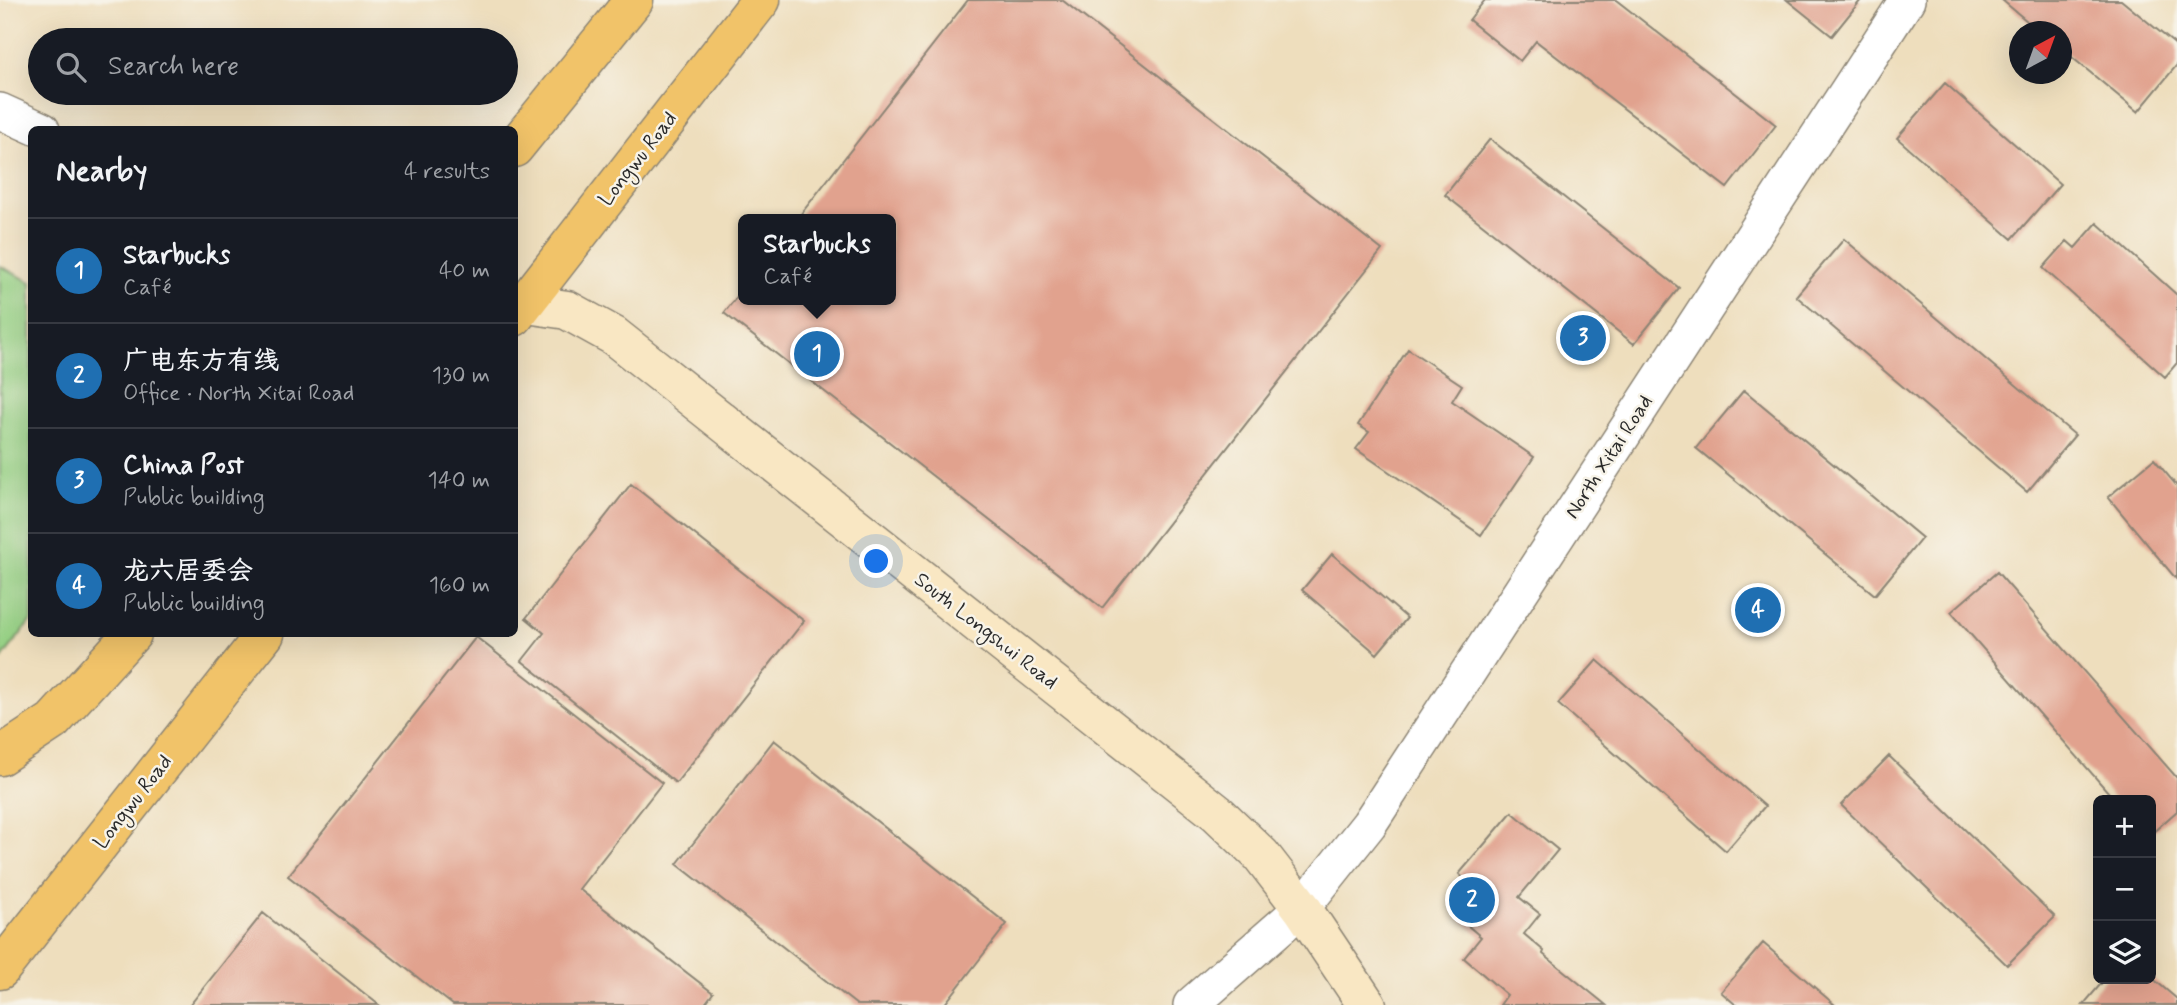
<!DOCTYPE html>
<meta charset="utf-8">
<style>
:root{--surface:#171b24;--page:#20242c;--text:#f1f3f6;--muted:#9ea1a6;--line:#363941;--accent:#1f6fb2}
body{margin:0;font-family:Mynerve,"LXGW WenKai TC",sans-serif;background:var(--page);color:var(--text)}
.controls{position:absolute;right:21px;bottom:21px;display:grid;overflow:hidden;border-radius:10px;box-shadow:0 7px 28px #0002}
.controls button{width:63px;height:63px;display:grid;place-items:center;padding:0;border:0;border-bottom:2px solid var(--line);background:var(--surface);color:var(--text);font:35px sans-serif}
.compass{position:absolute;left:2009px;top:21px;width:63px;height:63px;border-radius:50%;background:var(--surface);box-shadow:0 7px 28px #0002;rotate:41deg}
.you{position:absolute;left:877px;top:562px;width:24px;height:24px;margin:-18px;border:5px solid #fff;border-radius:50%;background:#1a73e8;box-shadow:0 0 0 10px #1a73e833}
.badge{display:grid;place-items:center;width:46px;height:46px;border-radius:50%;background:var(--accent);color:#fff;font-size:23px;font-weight:700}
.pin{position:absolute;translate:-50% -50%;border:4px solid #fff;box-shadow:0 2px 7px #0006}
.popup{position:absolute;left:738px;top:214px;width:158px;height:91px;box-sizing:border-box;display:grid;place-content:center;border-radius:10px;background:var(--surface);filter:drop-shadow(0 2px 5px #0005);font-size:23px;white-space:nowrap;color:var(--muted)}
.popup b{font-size:26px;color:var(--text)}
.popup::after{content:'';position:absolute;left:50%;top:100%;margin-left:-14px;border:14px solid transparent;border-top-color:var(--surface)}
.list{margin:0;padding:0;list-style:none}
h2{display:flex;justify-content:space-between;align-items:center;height:91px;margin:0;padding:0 28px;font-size:30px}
h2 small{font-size:23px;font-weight:400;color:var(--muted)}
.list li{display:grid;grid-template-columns:46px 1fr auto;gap:21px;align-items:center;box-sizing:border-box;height:105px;padding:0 28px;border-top:2px solid var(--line)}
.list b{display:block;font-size:26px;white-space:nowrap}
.list p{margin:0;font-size:23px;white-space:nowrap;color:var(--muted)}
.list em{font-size:23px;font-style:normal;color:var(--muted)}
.icon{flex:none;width:38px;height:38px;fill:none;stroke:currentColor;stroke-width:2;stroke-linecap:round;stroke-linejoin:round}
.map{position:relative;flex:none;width:2177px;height:1005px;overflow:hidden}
.search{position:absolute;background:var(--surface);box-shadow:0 7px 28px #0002;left:28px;top:28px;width:490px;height:77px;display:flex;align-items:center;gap:18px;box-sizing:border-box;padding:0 24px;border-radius:38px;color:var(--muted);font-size:26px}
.panel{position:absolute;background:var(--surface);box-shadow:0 7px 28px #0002;left:28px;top:126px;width:490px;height:511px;border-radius:10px}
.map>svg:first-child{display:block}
</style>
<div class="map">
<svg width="2177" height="1005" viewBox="0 0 2177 1005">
<rect width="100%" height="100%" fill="#f7f3e8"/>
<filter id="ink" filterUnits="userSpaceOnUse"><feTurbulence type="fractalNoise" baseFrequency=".0143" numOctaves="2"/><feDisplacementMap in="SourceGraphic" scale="14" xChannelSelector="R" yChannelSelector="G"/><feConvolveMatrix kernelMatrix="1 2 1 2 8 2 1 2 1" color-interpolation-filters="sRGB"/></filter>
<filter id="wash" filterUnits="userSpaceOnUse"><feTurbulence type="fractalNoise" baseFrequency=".00686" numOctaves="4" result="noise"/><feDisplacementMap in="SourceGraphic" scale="28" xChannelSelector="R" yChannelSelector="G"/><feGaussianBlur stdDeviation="1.57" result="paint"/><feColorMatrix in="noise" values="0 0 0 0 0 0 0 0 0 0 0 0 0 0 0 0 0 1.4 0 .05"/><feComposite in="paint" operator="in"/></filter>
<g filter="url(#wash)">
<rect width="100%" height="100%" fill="#eedebd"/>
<path fill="#96d084" stroke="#607e58" stroke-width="2" d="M 0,266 L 31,282 L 32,619 L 0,661 Z"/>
<g id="blocks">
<path fill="#e1a28e" d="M 968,0 L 1062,0 L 1382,250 L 1102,608 L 724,313 L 744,288 L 744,300 L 890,300 L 890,219 L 797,219 Z
M 1485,0 L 1616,0 L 1776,125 L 1727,188 L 1536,41 L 1520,61 L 1469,20 Z
M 1787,0 L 1861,0 L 1832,36 Z
M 2002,0 L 2121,0 L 2177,46 L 2177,65 L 2138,112 L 2062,49 L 2062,32 L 2040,32 Z
M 1945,83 L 2060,184 L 2012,239 L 1897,138 Z
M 1490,139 L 1679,288 L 1634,344 L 1445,195 Z
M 2097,223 L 2177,295 L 2177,363 L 2165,377 L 2043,268 L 2067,241 L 2075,248 Z
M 1844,239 L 2075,435 L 2027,492 L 1796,296 Z
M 1408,349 L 1462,385 L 1452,401 L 1534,457 L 1481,535 L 1356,449 L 1369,432 L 1358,425 Z
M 1744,390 L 1922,538 L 1875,595 L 1696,448 Z
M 2154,459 L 2177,486 L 2177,580 L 2108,497 Z
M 631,484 L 804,621 L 676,783 L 522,661 L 544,633 L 526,618 Z
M 1332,554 L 1407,618 L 1377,654 L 1302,590 Z
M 1997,572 L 2177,778 L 2177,811 L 2151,834 L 2151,800 L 2115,800 L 1951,612 Z
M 476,637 L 662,783 L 579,889 L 713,993 L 704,1005 L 453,1005 L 288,876 Z
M 1597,660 L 1765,806 L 1726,851 L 1558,704 Z
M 774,740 L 1007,924 L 944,1005 L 857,1005 L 677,864 Z
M 1889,756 L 2055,917 L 2007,965 L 1841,805 Z
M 1512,812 L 1558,850 L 1519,897 L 1540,914 L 1524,934 L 1544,951 L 1543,954 L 1606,1005 L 1500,1005 L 1507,995 L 1464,958 L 1481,937 L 1460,919 L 1480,893 L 1459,874 Z
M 263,913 L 379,1005 L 190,1005 Z
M 1763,943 L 1835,1005 L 1736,1005 L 1721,992 Z
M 2151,977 L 2177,999 L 2177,1005 L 2083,1005 L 2105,979 L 2151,979 Z"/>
</g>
</g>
<g filter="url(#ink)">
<use href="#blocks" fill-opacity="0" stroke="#8c8474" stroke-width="2"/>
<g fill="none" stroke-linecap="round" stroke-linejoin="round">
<defs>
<path id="minor" d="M 0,111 L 42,130
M 1191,1005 L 1302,908 L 1369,824 L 1907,0"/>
<path id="secondary" d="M 514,302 L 567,310 L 614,336 L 1217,813 L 1261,855 L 1302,908 L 1367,1005"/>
<path id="primary" d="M 514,148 L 634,0
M 514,317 L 761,0
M 0,756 L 53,721 L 132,634
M 0,970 L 265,634"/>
</defs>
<use href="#minor" stroke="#8c8474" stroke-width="38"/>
<use href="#secondary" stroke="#8c8474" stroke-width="41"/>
<use href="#primary" stroke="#8c8474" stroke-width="41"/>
<use href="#minor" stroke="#fff" stroke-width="35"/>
<use href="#secondary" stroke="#f9e7c3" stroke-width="38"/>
<use href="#primary" stroke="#f1c369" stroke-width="38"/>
</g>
</g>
<g text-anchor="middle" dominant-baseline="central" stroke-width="5" stroke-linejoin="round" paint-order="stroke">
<g font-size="21" fill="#2b2b2b" stroke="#f7f3e8">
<text transform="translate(638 159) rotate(-52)">Longwu Road</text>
<text transform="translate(1609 457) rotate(-57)">North Xitai Road</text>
<text transform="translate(986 631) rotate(38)">South Longshui Road</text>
<text transform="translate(133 802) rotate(-52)">Longwu Road</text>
</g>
</g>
</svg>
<div class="controls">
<button>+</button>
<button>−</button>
<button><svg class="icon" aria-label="layers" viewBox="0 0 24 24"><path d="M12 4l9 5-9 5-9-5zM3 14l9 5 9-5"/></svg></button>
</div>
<svg class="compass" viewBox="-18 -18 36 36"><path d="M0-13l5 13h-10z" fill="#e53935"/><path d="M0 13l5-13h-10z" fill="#9ea1a6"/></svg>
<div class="you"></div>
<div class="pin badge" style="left:817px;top:354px">1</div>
<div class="popup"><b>Starbucks</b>Café</div>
<div class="pin badge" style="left:1472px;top:900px">2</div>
<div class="pin badge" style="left:1583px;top:338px">3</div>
<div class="pin badge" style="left:1758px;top:610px">4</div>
<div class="search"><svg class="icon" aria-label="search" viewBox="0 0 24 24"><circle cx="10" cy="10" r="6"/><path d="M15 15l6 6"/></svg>Search here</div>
<section class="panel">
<h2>Nearby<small>4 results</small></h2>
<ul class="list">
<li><span class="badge">1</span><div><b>Starbucks</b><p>Café</p></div><em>40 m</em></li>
<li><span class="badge">2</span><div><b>广电东方有线</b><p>Office · North Xitai Road</p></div><em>130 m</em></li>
<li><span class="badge">3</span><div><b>China Post</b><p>Public building</p></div><em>140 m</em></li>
<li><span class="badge">4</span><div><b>龙六居委会</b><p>Public building</p></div><em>160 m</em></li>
</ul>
</section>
</div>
